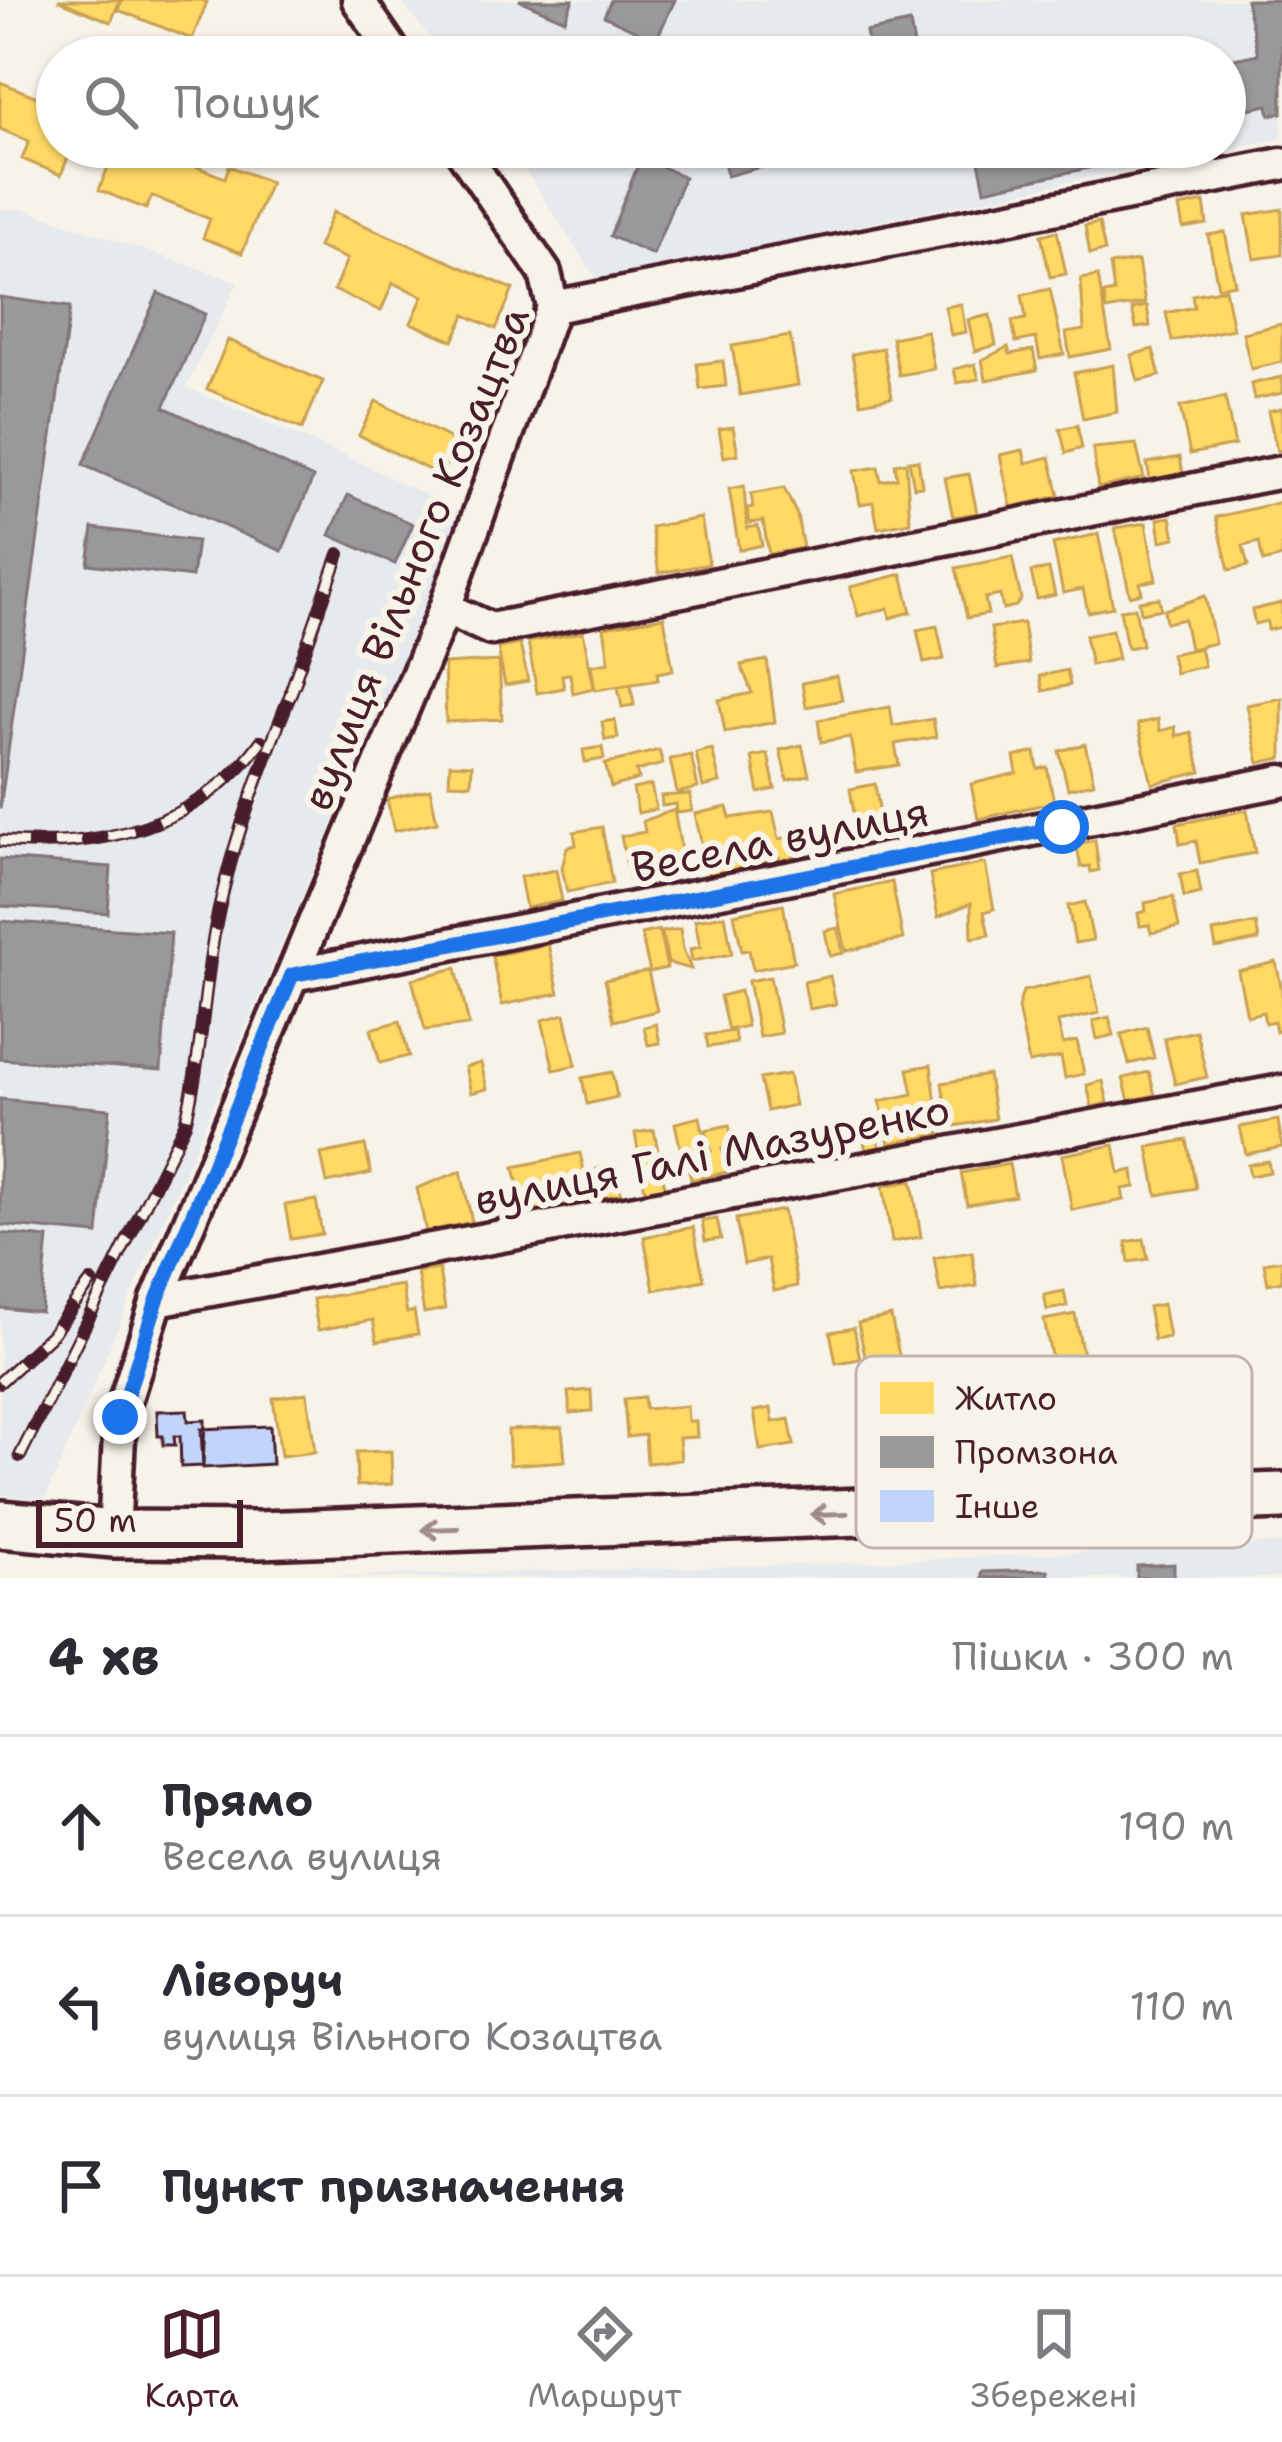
<!DOCTYPE html>
<html lang="uk">
<meta charset="utf-8">
<style>
:root{--surface:#fff;--page:#f7f7f7;--text:#2b2b33;--muted:#7c7c81;--line:#e1e1e2;--accent:#4a1f2b}
body{margin:0;font-family:"Shantell Sans",sans-serif;background:var(--page);color:var(--text)}
.scale{position:absolute;left:36px;bottom:30px;width:207px;box-sizing:border-box;padding-left:12px;border:6px solid #4a1f2b;border-top:0;font-size:33px;line-height:42px;white-space:nowrap;color:#4a1f2b;-webkit-text-stroke:9px #f7f3e8;paint-order:stroke}
.stop{position:absolute;width:36px;height:36px;margin:-27px;border:9px solid #1a73e8;border-radius:50%;background:#fff}
.stop.end{background:#1a73e8;border-color:#fff;box-shadow:0 3px 12px #0008}
.list{margin:0;padding:0;list-style:none}
h2{display:flex;justify-content:space-between;align-items:center;height:156px;margin:0;padding:0 48px;font-size:51px}
h2 small{font-size:39px;font-weight:400;color:var(--muted)}
.list li{display:grid;grid-template-columns:78px 1fr auto;gap:36px;align-items:center;box-sizing:border-box;height:180px;padding:0 48px;border-top:3px solid var(--line)}
.list b{display:block;font-size:45px;white-space:nowrap}
.list p{margin:0;font-size:39px;white-space:nowrap;color:var(--muted)}
.list em{font-size:39px;font-style:normal;color:var(--muted)}
.icon{flex:none;width:66px;height:66px;fill:none;stroke:currentColor;stroke-width:2;stroke-linecap:round;stroke-linejoin:round}
.map{position:relative;flex:none;width:1282px;height:1578px;overflow:hidden}
.search{position:absolute;background:var(--surface);box-shadow:0 3px 9px #0004;left:36px;right:36px;top:36px;height:132px;display:flex;align-items:center;gap:30px;box-sizing:border-box;padding:0 42px;border-radius:66px;color:var(--muted);font-size:45px}
.sheet{height:696px;background:var(--surface)}
nav{display:flex;justify-content:space-around;align-items:center;box-sizing:border-box;height:168px;border-top:3px solid var(--line);background:var(--surface);font-size:33px;color:var(--muted)}
nav a{display:grid;justify-items:center;gap:6px}
nav .on{color:var(--accent)}
.map>svg:first-child{display:block}
</style>
<div class="map">
<svg width="1282" height="1578" viewBox="0 0 1282 1578">
<rect width="100%" height="100%" fill="#f7f3e8"/>
<filter id="ink" filterUnits="userSpaceOnUse"><feTurbulence type="fractalNoise" baseFrequency=".00833" numOctaves="2"/><feDisplacementMap in="SourceGraphic" scale="24" xChannelSelector="R" yChannelSelector="G"/><feConvolveMatrix kernelMatrix="1 2 1 2 8 2 1 2 1" color-interpolation-filters="sRGB"/></filter>
<g filter="url(#ink)">
<path fill="#e7eaed" d="M 400,0 L 1282,0 L 1282,138 L 597,280 L 510,147 L 1225,147 L 1225,57 L 445,57 Z
M 0,209 L 24,209 L 238,282 L 186,387 L 352,459 L 465,514 L 45,1499 L 0,1495 Z
M 1282,1543 L 1282,1578 L 280,1578 L 820,1564 Z"/>
<path fill="#ffd966" stroke="#c9a154" stroke-width="3" d="M 58,0 L 120,0 L 111,22 Z
M 122,0 L 201,0 L 207,2 L 192,39 L 118,10 Z
M 0,82 L 44,100 L 49,88 L 57,91 L 57,147 L 72,147 L 61,175 L 22,159 L 29,141 L 0,129 Z
M 116,147 L 169,147 L 166,155 L 225,178 L 229,166 L 270,182 L 242,253 L 203,238 L 210,219 L 152,196 L 146,209 L 99,190 Z
M 1204,202 L 1207,224 L 1183,228 L 1179,207 Z
M 1282,209 L 1282,255 L 1254,259 L 1246,215 Z
M 333,212 L 513,289 L 496,329 L 465,315 L 453,341 L 411,323 L 423,296 L 393,283 L 381,311 L 334,290 L 347,259 L 318,247 Z
M 1099,223 L 1105,251 L 1090,254 L 1085,226 Z
M 1057,231 L 1066,274 L 1050,277 L 1041,235 Z
M 1225,232 L 1235,284 L 1218,287 L 1208,235 Z
M 1138,261 L 1145,303 L 1106,310 L 1104,294 L 1114,292 L 1110,265 Z
M 1098,276 L 1111,349 L 1070,357 L 1066,333 L 1084,330 L 1081,279 Z
M 1050,289 L 1064,354 L 1040,359 L 1036,338 L 1016,342 L 1012,321 L 1026,319 L 1022,295 Z
M 1225,289 L 1233,329 L 1172,341 L 1166,313 L 1194,307 L 1192,295 Z
M 961,304 L 966,332 L 951,335 L 945,307 Z
M 1147,306 L 1150,326 L 1136,328 L 1132,309 Z
M 990,315 L 996,345 L 975,351 L 968,320 Z
M 1282,324 L 1282,362 L 1251,369 L 1243,333 Z
M 927,331 L 934,369 L 899,375 L 892,338 Z
M 790,336 L 798,385 L 740,395 L 732,346 Z
M 228,340 L 323,381 L 302,429 L 207,389 Z
M 1008,347 L 1010,354 L 1033,350 L 1037,370 L 986,380 L 982,360 Z
M 883,348 L 892,397 L 861,403 L 852,354 Z
M 1153,349 L 1160,376 L 1138,381 L 1131,355 Z
M 723,361 L 726,386 L 700,389 L 697,364 Z
M 975,364 L 979,379 L 957,383 L 954,369 Z
M 1113,365 L 1117,412 L 1083,419 L 1074,373 Z
M 1282,377 L 1282,393 L 1254,399 L 1251,384 Z
M 1225,397 L 1235,445 L 1190,454 L 1180,407 Z
M 376,401 L 457,442 L 441,476 L 359,435 Z
M 1282,408 L 1282,450 L 1277,451 L 1268,411 Z
M 1077,425 L 1082,448 L 1066,453 L 1060,429 Z
M 733,427 L 738,454 L 724,457 L 719,429 Z
M 1136,444 L 1144,478 L 1098,488 L 1093,448 Z
M 1023,450 L 1026,463 L 1050,457 L 1059,496 L 1011,507 L 1000,455 Z
M 1180,457 L 1183,474 L 1150,480 L 1147,463 Z
M 918,460 L 922,486 L 914,487 L 909,461 Z
M 906,462 L 910,522 L 878,528 L 873,502 L 860,504 L 854,471 L 878,467 L 881,481 L 897,478 L 895,464 Z
M 969,474 L 977,513 L 953,517 L 945,478 Z
M 744,486 L 747,528 L 758,526 L 762,545 L 739,550 L 729,489 Z
M 784,488 L 797,515 L 803,548 L 769,554 L 763,521 L 750,523 L 747,508 L 753,507 L 751,494 Z
M 1282,502 L 1282,557 L 1263,562 L 1259,542 L 1243,546 L 1248,566 L 1229,570 L 1216,517 Z
M 1171,517 L 1175,538 L 1161,541 L 1158,519 Z
M 701,518 L 709,564 L 659,573 L 651,527 Z
M 1146,523 L 1156,580 L 1140,583 L 1142,593 L 1130,596 L 1115,528 Z
M 1098,534 L 1113,607 L 1088,612 L 1083,589 L 1063,593 L 1053,544 Z
M 1012,557 L 1021,599 L 1016,606 L 1003,609 L 1000,595 L 985,598 L 988,614 L 967,618 L 956,568 Z
M 1049,569 L 1055,595 L 1037,599 L 1031,572 Z
M 902,574 L 911,612 L 890,618 L 888,608 L 858,616 L 850,587 Z
M 1205,596 L 1215,643 L 1190,649 L 1184,619 L 1166,623 L 1164,610 Z
M 1159,598 L 1161,609 L 1141,613 L 1139,601 Z
M 1282,603 L 1282,627 L 1268,630 L 1267,621 L 1255,624 L 1252,610 Z
M 1135,608 L 1142,645 L 1127,648 L 1120,610 Z
M 664,617 L 673,670 L 657,673 L 658,680 L 595,690 L 591,665 L 609,662 L 604,627 Z
M 1023,623 L 1029,663 L 997,668 L 991,628 Z
M 937,626 L 944,659 L 924,663 L 917,630 Z
M 1112,630 L 1118,659 L 1091,665 L 1085,636 Z
M 583,632 L 594,688 L 573,693 L 570,674 L 562,675 L 564,688 L 537,693 L 528,642 Z
M 520,644 L 528,681 L 505,685 L 498,648 Z
M 1200,648 L 1204,666 L 1175,673 L 1171,654 Z
M 767,660 L 775,722 L 725,732 L 719,700 L 752,693 L 741,665 Z
M 499,661 L 502,719 L 446,722 L 444,664 Z
M 1067,670 L 1070,685 L 1043,691 L 1040,676 Z
M 837,676 L 842,700 L 806,707 L 802,683 Z
M 631,685 L 634,705 L 622,707 L 618,687 Z
M 1282,698 L 1282,758 L 1259,763 L 1247,705 Z
M 890,707 L 893,726 L 933,719 L 936,737 L 895,744 L 899,765 L 856,772 L 850,737 L 821,742 L 818,720 Z
M 1158,719 L 1160,731 L 1175,727 L 1176,736 L 1191,732 L 1201,772 L 1152,784 L 1138,724 Z
M 615,720 L 618,738 L 605,740 L 602,722 Z
M 1085,744 L 1094,783 L 1068,789 L 1059,751 Z
M 802,745 L 809,775 L 787,780 L 780,750 Z
M 602,747 L 604,759 L 585,762 L 583,750 Z
M 712,749 L 720,783 L 703,787 L 696,753 Z
M 659,750 L 663,764 L 636,771 L 639,779 L 611,787 L 605,764 Z
M 1035,752 L 1038,769 L 1047,767 L 1054,802 L 978,819 L 971,784 L 1017,773 L 1014,757 Z
M 768,754 L 775,789 L 759,793 L 752,757 Z
M 691,755 L 698,788 L 677,793 L 670,759 Z
M 450,764 L 472,765 L 471,784 L 449,783 Z
M 875,784 L 880,815 L 855,820 L 850,789 Z
M 651,785 L 656,809 L 638,813 L 633,789 Z
M 430,789 L 437,822 L 394,831 L 387,799 Z
M 690,794 L 692,811 L 677,813 L 676,804 L 662,806 L 661,796 Z
M 727,807 L 730,818 L 773,812 L 779,839 L 790,837 L 795,859 L 780,862 L 779,857 L 709,877 L 695,814 Z
M 674,810 L 685,870 L 630,881 L 621,836 L 645,832 L 643,821 Z
M 1247,810 L 1255,853 L 1200,863 L 1196,841 L 1180,844 L 1177,824 Z
M 602,827 L 612,883 L 567,892 L 562,868 L 567,847 L 576,845 L 574,832 Z
M 1095,840 L 1099,870 L 1091,872 L 1090,866 L 1081,867 L 1076,844 Z
M 985,863 L 994,909 L 984,912 L 989,935 L 972,938 L 971,903 L 938,917 L 930,874 Z
M 556,870 L 562,901 L 526,908 L 520,877 Z
M 1197,871 L 1201,893 L 1184,897 L 1180,874 Z
M 892,882 L 903,939 L 846,951 L 834,894 Z
M 1173,897 L 1179,927 L 1151,933 L 1149,925 L 1140,926 L 1138,913 L 1146,911 L 1145,903 Z
M 1085,902 L 1093,940 L 1075,943 L 1068,906 Z
M 783,904 L 794,962 L 753,970 L 749,950 L 742,951 L 734,914 Z
M 725,915 L 732,954 L 692,961 L 690,949 L 700,947 L 695,920 Z
M 1256,923 L 1259,940 L 1216,948 L 1213,932 Z
M 838,928 L 843,953 L 830,956 L 825,931 Z
M 680,929 L 683,949 L 691,969 L 668,963 L 662,932 Z
M 659,930 L 667,968 L 650,972 L 641,934 Z
M 548,944 L 559,993 L 502,1005 L 492,956 Z
M 1276,962 L 1282,991 L 1282,1030 L 1276,1032 L 1274,1021 L 1265,1023 L 1263,1012 L 1247,1016 L 1238,971 Z
M 456,968 L 469,1025 L 425,1030 L 412,979 Z
M 648,971 L 657,1011 L 614,1021 L 605,980 Z
M 830,976 L 836,1004 L 809,1009 L 804,982 Z
M 1091,976 L 1099,1013 L 1058,1022 L 1063,1044 L 1077,1041 L 1084,1074 L 1065,1078 L 1061,1057 L 1029,1063 L 1018,1008 L 1023,991 Z
M 770,977 L 781,1033 L 759,1037 L 748,981 Z
M 740,991 L 747,1026 L 728,1030 L 720,996 Z
M 565,1014 L 576,1065 L 554,1070 L 542,1020 Z
M 1109,1017 L 1114,1035 L 1097,1039 L 1093,1021 Z
M 400,1021 L 409,1056 L 380,1063 L 371,1029 Z
M 656,1024 L 660,1043 L 648,1045 L 644,1027 Z
M 1147,1027 L 1154,1058 L 1129,1064 L 1121,1034 Z
M 734,1031 L 736,1043 L 708,1047 L 706,1035 Z
M 1196,1031 L 1207,1077 L 1175,1084 L 1164,1038 Z
M 481,1063 L 487,1089 L 471,1093 L 465,1067 Z
M 931,1065 L 940,1134 L 889,1144 L 880,1101 L 913,1094 L 908,1069 Z
M 612,1072 L 617,1097 L 587,1104 L 582,1078 Z
M 1149,1072 L 1155,1095 L 1129,1101 L 1123,1078 Z
M 789,1074 L 795,1105 L 767,1111 L 760,1079 Z
M 988,1075 L 995,1119 L 949,1127 L 942,1083 Z
M 1103,1081 L 1108,1103 L 1092,1107 L 1087,1085 Z
M 700,1117 L 707,1150 L 682,1156 L 675,1123 Z
M 1278,1120 L 1282,1147 L 1246,1154 L 1240,1127 Z
M 729,1125 L 734,1147 L 722,1149 L 727,1172 L 691,1180 L 686,1157 L 711,1151 L 706,1130 Z
M 876,1126 L 880,1147 L 866,1150 L 861,1129 Z
M 654,1130 L 665,1187 L 645,1191 L 635,1133 Z
M 1187,1140 L 1196,1188 L 1157,1195 L 1148,1147 Z
M 365,1145 L 371,1173 L 327,1183 L 321,1154 Z
M 1114,1145 L 1119,1173 L 1133,1170 L 1135,1187 L 1122,1189 L 1124,1200 L 1072,1210 L 1062,1155 Z
M 580,1153 L 590,1199 L 524,1213 L 514,1167 Z
M 1268,1161 L 1270,1172 L 1250,1176 L 1248,1165 Z
M 1009,1164 L 1015,1196 L 967,1205 L 961,1173 Z
M 615,1165 L 621,1194 L 603,1198 L 597,1169 Z
M 461,1171 L 472,1222 L 426,1232 L 417,1188 Z
M 912,1181 L 921,1237 L 892,1242 L 883,1186 Z
M 316,1200 L 322,1234 L 291,1239 L 285,1205 Z
M 783,1210 L 797,1286 L 774,1291 L 768,1259 L 744,1264 L 736,1219 Z
M 717,1219 L 721,1239 L 705,1241 L 702,1221 Z
M 693,1227 L 704,1280 L 654,1290 L 644,1237 Z
M 1144,1239 L 1148,1259 L 1129,1262 L 1126,1242 Z
M 972,1252 L 977,1286 L 940,1292 L 934,1258 Z
M 1282,1260 L 1282,1281 L 1268,1284 L 1264,1263 Z
M 439,1269 L 445,1309 L 424,1313 L 417,1272 Z
M 402,1285 L 407,1313 L 414,1311 L 418,1334 L 377,1341 L 373,1320 L 318,1330 L 313,1299 Z
M 1064,1291 L 1067,1306 L 1047,1310 L 1044,1295 Z
M 1163,1304 L 1169,1337 L 1154,1340 L 1148,1307 Z
M 1075,1314 L 1085,1366 L 1054,1371 L 1044,1320 Z
M 891,1316 L 900,1360 L 867,1366 L 858,1323 Z
M 854,1328 L 860,1359 L 836,1363 L 830,1332 Z
M 591,1390 L 592,1411 L 570,1413 L 568,1392 Z
M 307,1393 L 315,1452 L 281,1456 L 273,1398 Z
M 644,1397 L 645,1409 L 687,1406 L 688,1421 L 696,1421 L 697,1437 L 679,1438 L 681,1460 L 647,1463 L 645,1435 L 627,1437 L 624,1399 Z
M 771,1408 L 773,1422 L 789,1419 L 794,1445 L 760,1450 L 754,1411 Z
M 562,1427 L 565,1461 L 510,1465 L 508,1430 Z
M 391,1451 L 392,1484 L 357,1486 L 356,1452 Z"/>
<path fill="#999" stroke="#817478" stroke-width="3" d="M 519,0 L 573,0 L 565,20 Z
M 611,0 L 675,0 L 656,40 L 604,16 Z
M 1246,0 L 1282,0 L 1282,113 L 1270,115 L 1268,105 L 1225,114 L 1225,61 L 1258,54 Z
M 910,23 L 916,57 L 871,57 L 866,32 Z
M 721,147 L 837,147 L 727,176 Z
M 976,147 L 1187,147 L 985,190 Z
M 641,157 L 684,177 L 653,255 L 610,236 Z
M 158,293 L 205,314 L 164,407 L 313,478 L 282,551 L 83,465 Z
M 0,297 L 70,307 L 0,809 Z
M 348,495 L 413,524 L 395,564 L 330,535 Z
M 93,528 L 197,541 L 192,577 L 88,564 Z
M 0,859 L 111,867 L 108,913 L 0,906 Z
M 0,921 L 171,933 L 161,1070 L 0,1059 Z
M 0,1099 L 110,1109 L 98,1234 L 0,1225 Z
M 0,1233 L 48,1238 L 41,1312 L 0,1308 Z
M 1174,1564 L 1174,1578 L 1137,1578 L 1137,1566 Z
M 1048,1570 L 1048,1578 L 982,1578 L 982,1572 Z"/>
<path fill="#c1d5fa" stroke="#4a1f2b" stroke-width="3" d="M 187,1410 L 188,1421 L 205,1420 L 203,1466 L 181,1467 L 180,1436 L 174,1436 L 175,1445 L 163,1445 L 163,1436 L 158,1436 L 157,1411 Z
M 270,1426 L 272,1464 L 203,1468 L 201,1429 Z"/>
<g fill="none" stroke-linecap="round" stroke-linejoin="round">
<defs>
<path id="minor" d="M 358,0 L 397,57
M 459,147 L 545,273 L 553,307
M 445,608 L 491,629 L 1282,472
M 292,975 L 1282,781
M 157,1300 L 1282,1091
M 114,1534 L 120,1417 L 157,1300 L 445,608 L 553,307 L 1282,164"/>
<path id="secondary" d="M 0,1524 L 114,1534 L 259,1535 L 1282,1496"/>
</defs>
<use href="#minor" stroke="#4a1f2b" stroke-width="39"/>
<use href="#secondary" stroke="#4a1f2b" stroke-width="54"/>
<use href="#minor" stroke="#f7f3e8" stroke-width="30"/>
<use href="#secondary" stroke="#f7f3e8" stroke-width="45"/>
<defs>
<path id="rail" d="M 291,690 L 339,554
M 0,841 C 101,850 200,826 261,741
M 0,1382 L 51,1335 L 91,1282
M 20,1456 L 185,1124 C 202,1058 203,991 216,924 C 232,839 265,758 297,678"/>
</defs>
<use href="#rail" stroke="#4a1f2b" stroke-width="14"/>
<use href="#rail" stroke="#f7f3e8" stroke-width="9" stroke-dasharray="27" stroke-linecap="butt"/>
</g>
<defs><path id="oneway-shaft" d="M-6 0H5M1.5-3L5.5 0L1.5 3" fill="none" stroke-width="1.6" stroke-linecap="round" stroke-linejoin="round" transform="scale(3)"/></defs>
<g stroke="#a0898a">
<use href="#oneway-shaft" transform="translate(829 1514) rotate(178)"/>
<use href="#oneway-shaft" transform="translate(440 1529) rotate(178)"/>
</g>
</g>
<g fill="none" stroke-linecap="round" stroke-linejoin="round" filter="url(#ink)">
<path stroke="#1a73e8" stroke-width="15" d="M 120,1417 L 157,1300 L 292,975 L 1062,827"/>
</g>
<g text-anchor="middle" dominant-baseline="central" stroke-width="12" stroke-linejoin="round" paint-order="stroke">
<g font-size="42" fill="#4a1f2b" stroke="#f7f3e8">
<text transform="translate(415 558) rotate(-68)">вулиця Вільного Козацтва</text>
<text transform="translate(780 839) rotate(-11)">Весела вулиця</text>
<text transform="translate(712 1154) rotate(-11)">вулиця Галі Мазуренко</text>
</g>
</g>
<rect x="856" y="1356" width="396" height="192" rx="18" fill="#f7f3e8" stroke="#c3b3af" stroke-width="3"/>
<rect x="880" y="1382" width="54" height="32" fill="#ffd966"/>
<rect x="880" y="1436" width="54" height="32" fill="#999"/>
<rect x="880" y="1490" width="54" height="32" fill="#c1d5fa"/>
<g font-size="33" fill="#4a1f2b">
<text x="955" y="1410">Житло</text>
<text x="955" y="1464">Промзона</text>
<text x="955" y="1518">Інше</text>
</g>
</svg>
<div class="scale">50 m</div>
<div class="stop" style="left:1062px;top:827px"></div>
<div class="stop end" style="left:120px;top:1417px"></div>
<div class="search"><svg class="icon" aria-label="search" viewBox="0 0 24 24"><circle cx="10" cy="10" r="6"/><path d="M15 15l6 6"/></svg>Пошук</div>
</div>
<section class="sheet">
<h2>4 хв<small>Пішки · 300 m</small></h2>
<ul class="list">
<li><svg class="icon" aria-label="ahead" viewBox="0 0 24 24"><path d="M12 20V5M6 11l6-6 6 6"/></svg><div><b>Прямо</b><p>Весела вулиця</p></div><em>190 m</em></li>
<li><svg class="icon" aria-label="left" viewBox="0 0 24 24"><path d="M17 20v-9H6M10 6l-5 5 5 5"/></svg><div><b>Ліворуч</b><p>вулиця Вільного Козацтва</p></div><em>110 m</em></li>
<li><svg class="icon" aria-label="arrive" viewBox="0 0 24 24"><path d="M6 21V4h12l-3 4 3 4H6"/></svg><div><b>Пункт призначення</b></div></li>
</ul>
</section>
<nav>
<a class="on"><svg class="icon" aria-label="map" viewBox="0 0 24 24"><path d="M3 6l6-2 6 2 6-2v14l-6 2-6-2-6 2zM9 4v14M15 6v14"/></svg>Карта</a>
<a><svg class="icon" aria-label="directions" viewBox="0 0 24 24"><path d="M12 3l9 9-9 9-9-9zM9 14v-3h6M13 9l2 2-2 2"/></svg>Маршрут</a>
<a><svg class="icon" aria-label="saved" viewBox="0 0 24 24"><path d="M7 4h10v16l-5-4-5 4z"/></svg>Збережені</a>
</nav>
